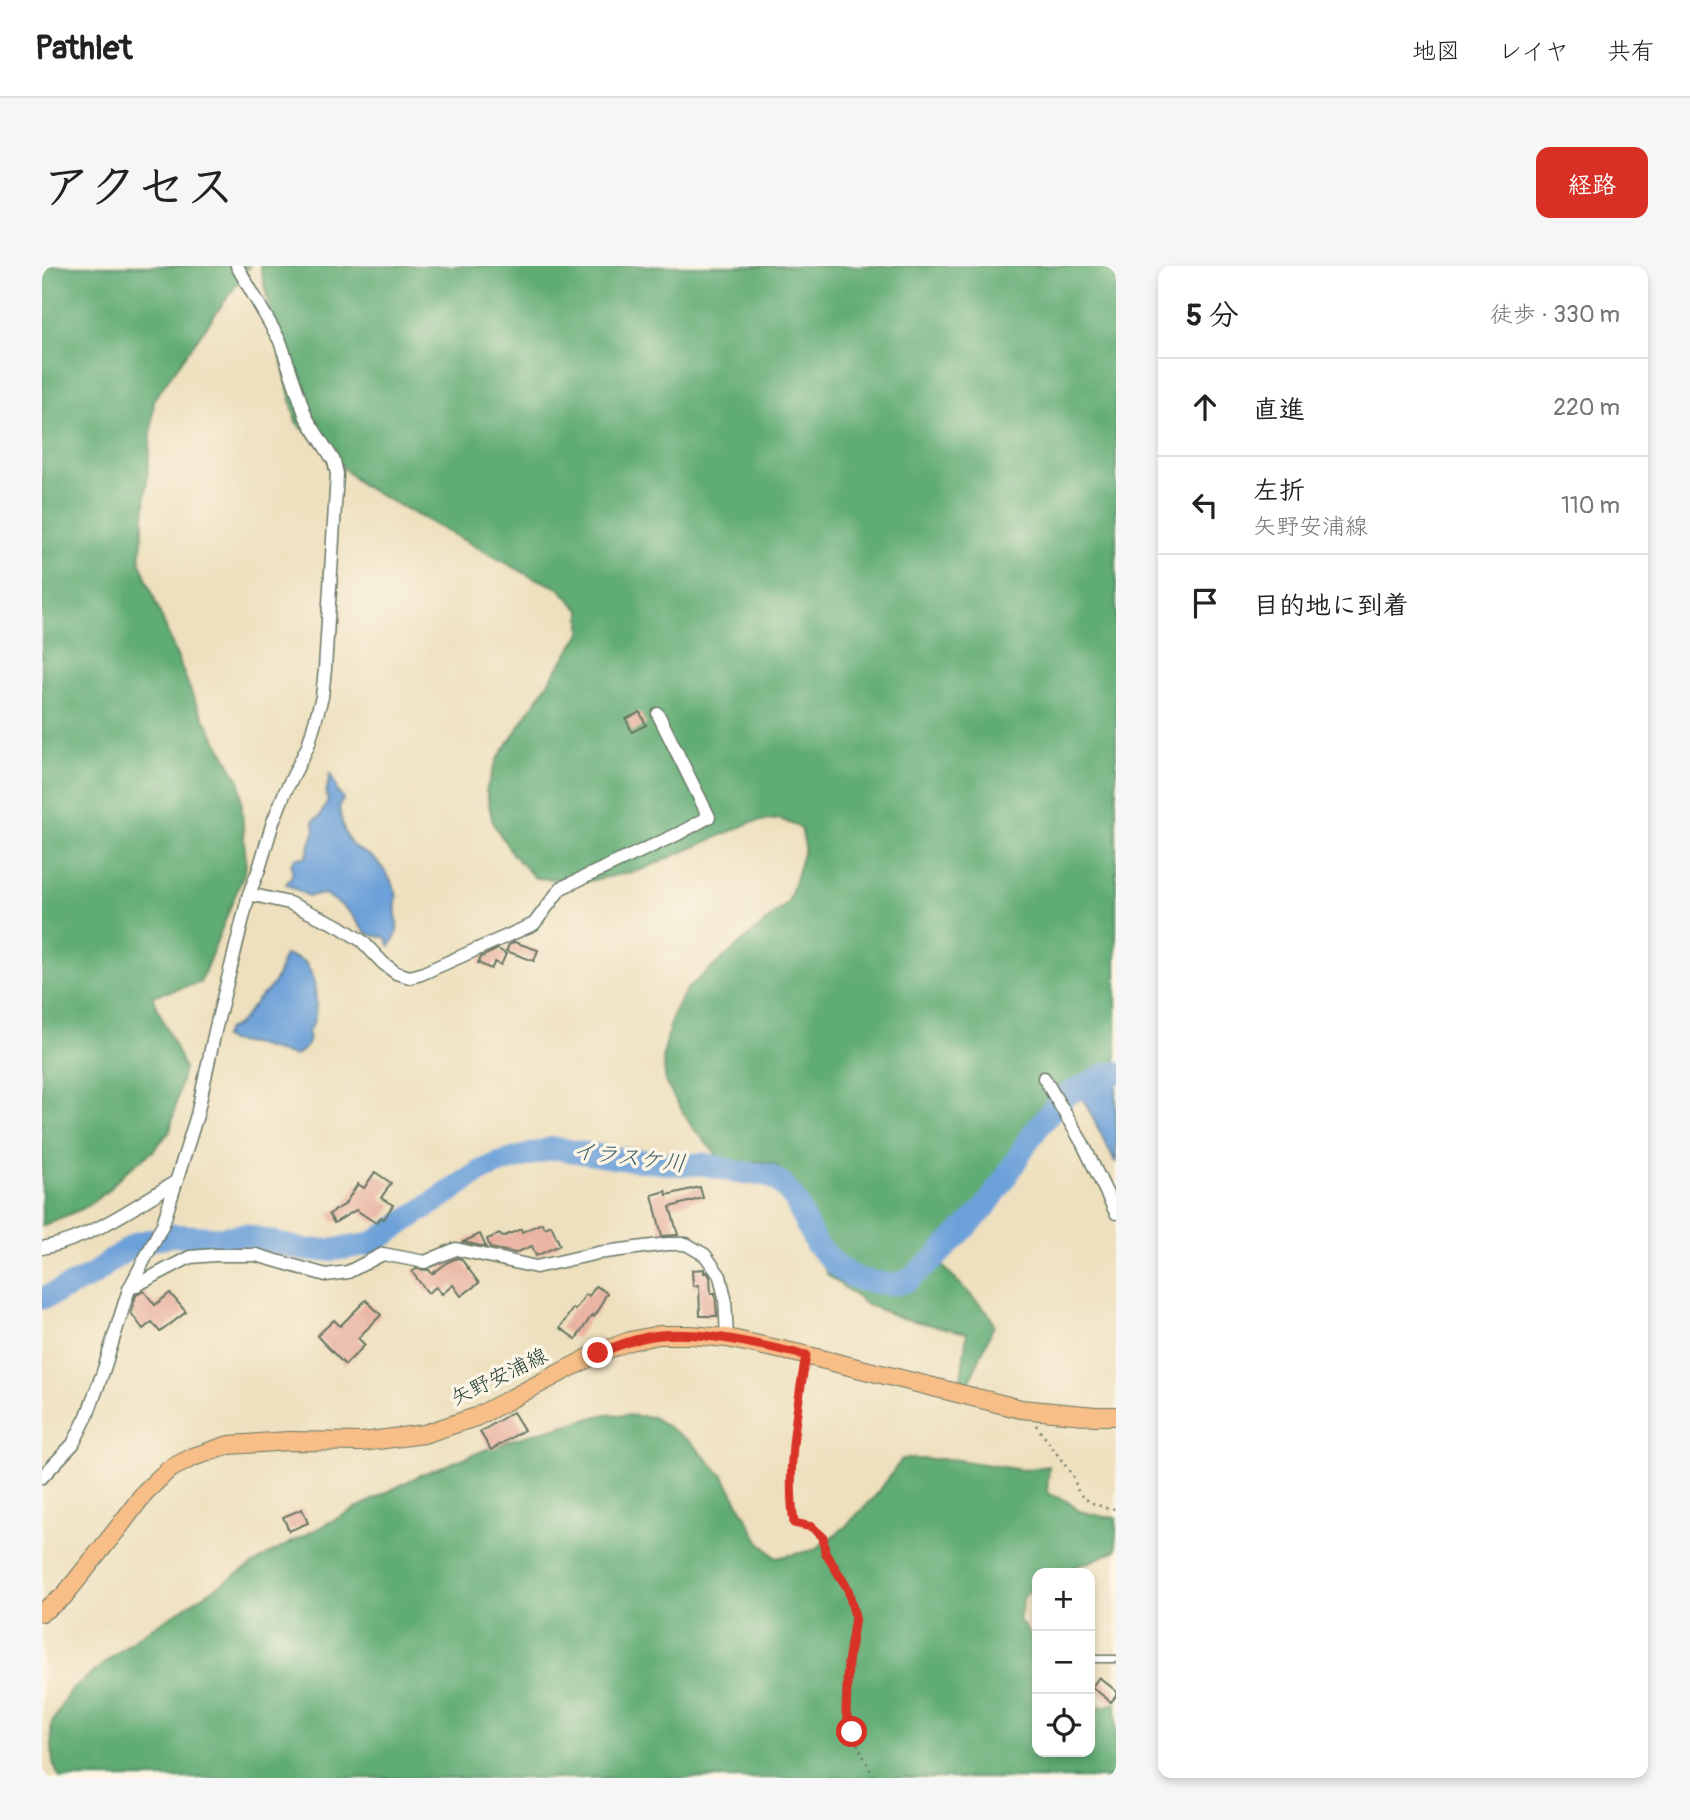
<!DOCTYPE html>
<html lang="ja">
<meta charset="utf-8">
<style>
:root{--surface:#fff;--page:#f6f6f6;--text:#222;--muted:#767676;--line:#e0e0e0;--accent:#d93025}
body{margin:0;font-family:Pangolin,"Klee One",sans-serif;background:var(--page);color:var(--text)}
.controls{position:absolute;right:21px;bottom:21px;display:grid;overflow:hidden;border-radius:14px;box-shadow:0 4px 10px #0003}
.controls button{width:63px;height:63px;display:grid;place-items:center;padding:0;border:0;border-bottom:2px solid var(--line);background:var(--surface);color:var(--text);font:35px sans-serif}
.stop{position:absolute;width:21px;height:21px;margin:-16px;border:5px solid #d93025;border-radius:50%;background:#fff}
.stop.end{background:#d93025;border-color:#fff;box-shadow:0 2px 7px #0008}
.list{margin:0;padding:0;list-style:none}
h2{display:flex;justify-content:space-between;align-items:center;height:91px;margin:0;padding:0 28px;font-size:30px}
h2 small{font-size:23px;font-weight:400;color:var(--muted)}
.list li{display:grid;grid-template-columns:46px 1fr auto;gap:21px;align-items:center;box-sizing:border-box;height:98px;padding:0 28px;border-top:2px solid var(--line)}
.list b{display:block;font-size:26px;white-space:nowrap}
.list p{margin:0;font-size:23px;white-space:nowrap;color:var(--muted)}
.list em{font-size:23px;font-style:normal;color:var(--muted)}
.icon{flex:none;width:38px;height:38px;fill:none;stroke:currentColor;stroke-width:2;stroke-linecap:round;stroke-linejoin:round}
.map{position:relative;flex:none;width:1074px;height:1512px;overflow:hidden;border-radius:14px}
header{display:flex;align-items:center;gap:42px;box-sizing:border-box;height:98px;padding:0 35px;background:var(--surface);border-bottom:2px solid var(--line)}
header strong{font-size:33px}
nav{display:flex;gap:38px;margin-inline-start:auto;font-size:24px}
.intro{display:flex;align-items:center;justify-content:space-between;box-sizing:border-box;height:168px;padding:0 42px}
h1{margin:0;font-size:49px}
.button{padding:18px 32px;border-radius:14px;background:var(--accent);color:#fff;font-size:24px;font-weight:700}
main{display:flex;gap:42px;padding:0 42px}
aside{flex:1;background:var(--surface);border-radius:14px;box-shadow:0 4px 10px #0003}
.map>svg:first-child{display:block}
</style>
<header>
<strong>Pathlet</strong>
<nav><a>地図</a><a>レイヤ</a><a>共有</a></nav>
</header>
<div class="intro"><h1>アクセス</h1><a class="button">経路</a></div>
<main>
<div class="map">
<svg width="1074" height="1512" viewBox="0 0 1074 1512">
<rect width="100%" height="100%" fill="#fcf5e5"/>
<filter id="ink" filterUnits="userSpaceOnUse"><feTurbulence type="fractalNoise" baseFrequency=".0143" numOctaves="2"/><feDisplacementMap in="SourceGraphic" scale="14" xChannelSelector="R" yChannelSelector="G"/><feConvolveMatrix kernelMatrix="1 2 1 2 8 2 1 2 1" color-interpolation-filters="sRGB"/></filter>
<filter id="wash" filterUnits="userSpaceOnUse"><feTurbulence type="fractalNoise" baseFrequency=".00686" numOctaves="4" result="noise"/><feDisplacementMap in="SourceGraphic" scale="28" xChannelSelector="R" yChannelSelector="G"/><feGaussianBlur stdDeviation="1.57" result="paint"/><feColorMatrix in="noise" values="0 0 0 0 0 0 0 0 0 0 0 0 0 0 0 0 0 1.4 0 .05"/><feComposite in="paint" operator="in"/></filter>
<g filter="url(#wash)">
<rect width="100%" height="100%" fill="#eee0be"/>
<path fill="#60ac74" stroke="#407454" stroke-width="2" d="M 0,0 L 208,0 L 112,133 L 98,296 L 153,436 L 198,516 L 204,602 L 158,717 L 110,730 L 142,801 L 128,865 L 111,885 L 82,907 L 63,927 L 42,942 L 0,960 Z
M 218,0 L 1074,0 L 1074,804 C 1011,819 998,854 964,903 C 951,922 937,942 922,959 C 912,970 901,980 891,990 L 947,1048 L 952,1059 L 927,1117 L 919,1113 L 925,1067 L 859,1052 L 824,1038 L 785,1008 L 741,926 L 735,899 L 718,895 L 697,899 L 683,898 L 650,861 L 624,818 L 621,790 L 631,747 L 645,723 L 746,637 L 763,581 L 759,562 L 738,553 L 710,556 L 599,604 L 547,615 L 493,612 L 471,589 L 451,557 L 444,524 L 455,494 L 539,367 L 539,345 L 517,322 L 488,310 L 319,219 L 254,156 Z
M 564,1148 L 611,1151 L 650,1177 L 683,1212 L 717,1275 L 734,1292 L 772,1284 L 803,1261 L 835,1228 L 860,1193 L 909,1193 L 980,1204 L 1007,1200 L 1005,1227 L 1027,1236 L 1037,1245 L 1063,1251 L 1074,1251 L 1074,1284 C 1050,1296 1022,1307 995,1307 L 995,1320 L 982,1330 L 977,1354 L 995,1377 L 995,1486 L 1048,1486 L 1048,1437 L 1061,1441 L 1074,1437 L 1074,1512 L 18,1512 L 11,1498 L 9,1459 L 27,1426 L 94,1372 L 227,1288 L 378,1209 L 469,1174 Z"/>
<path fill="#6da1d9" stroke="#466f86" stroke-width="2" d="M 288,507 L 294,519 L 295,526 L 299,529 L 301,534 L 297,539 C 298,551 302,571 311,580 C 317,585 324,587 330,591 C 337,595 353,619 354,627 C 356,634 352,642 354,649 C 356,662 357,668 348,680 L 343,671 C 323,670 322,665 311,650 C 304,641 292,634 283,628 L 266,630 L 244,618 C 250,611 252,608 249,599 L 253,592 L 264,591 L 273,563 L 271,555 L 278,550 L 286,535 L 284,528 Z
M 242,689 C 252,691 261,692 266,701 C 275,715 278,753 266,765 C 268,780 264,782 252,790 L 214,779 L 188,775 L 181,772 L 185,764 C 199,760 204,748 213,737 C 216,732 221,729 225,725 C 235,716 239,701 242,689 Z
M 1074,813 L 1074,897 L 1039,829 Z"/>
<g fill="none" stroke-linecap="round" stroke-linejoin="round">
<path stroke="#6da1d9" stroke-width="23" d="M 0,1032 L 7,1030 L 51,1009 L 67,996 L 95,977 L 132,969 L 176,972 L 202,969 L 262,984 L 290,984 L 323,979 L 334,975 L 437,906 L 455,898 L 511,882 L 573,892 L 642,899 L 662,898 L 695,906 L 726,909 L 740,918 L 753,934 L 773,977 L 793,998 L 807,1009 L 820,1014 L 845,1018 L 856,1018 L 866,1014 L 891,994 L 942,943 L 964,911 L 987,873 L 1010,844 L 1026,828 L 1064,808 L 1074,807"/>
</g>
<g id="blocks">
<path fill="#e9b3a2" d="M 598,446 L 604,459 L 590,466 L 584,453 Z
M 472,676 L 496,684 L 492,695 L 464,685 L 467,679 Z
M 456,683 L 464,688 L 459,699 L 453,696 L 449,703 L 436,697 L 439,691 Z
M 333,906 L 349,917 L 339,932 L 351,939 L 342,953 L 339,951 L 334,957 L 314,944 L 292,957 L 287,948 L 302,939 L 316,918 L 322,922 Z
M 658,921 L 661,932 L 628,941 L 636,969 L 620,970 L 610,929 L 624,925 L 625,929 Z
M 500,957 L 503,962 L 509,959 L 518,979 L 494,990 L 490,980 L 473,987 L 448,982 L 445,973 L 458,968 L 460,971 L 479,963 L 480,966 Z
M 438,968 L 444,981 L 421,976 Z
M 415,992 L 419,993 L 437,1017 L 419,1030 L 411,1019 L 400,1028 L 394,1021 L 386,1027 L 370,1006 L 374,1003 L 387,1004 L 390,1008 L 406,996 Z
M 662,1003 L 662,1007 L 665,1006 L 668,1011 L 669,1027 L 673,1027 L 675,1050 L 658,1050 L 657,1019 L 651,1020 L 650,1004 Z
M 554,1020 L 565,1027 L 559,1038 L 560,1039 L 552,1051 L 550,1049 L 534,1073 L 518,1062 L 531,1042 L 533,1044 L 544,1028 L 547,1030 Z
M 102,1025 L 113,1039 L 128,1027 L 144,1046 L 118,1066 L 110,1056 L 101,1063 L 89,1047 L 94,1029 Z
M 324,1034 L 339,1049 L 316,1072 L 323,1079 L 303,1099 L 275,1070 L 292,1054 L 298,1060 Z
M 471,1146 L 482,1164 L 449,1184 L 438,1166 Z
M 260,1243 L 266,1257 L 247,1265 L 241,1251 Z
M 1057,1411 L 1074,1425 L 1074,1430 L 1069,1436 L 1050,1421 Z"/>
</g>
</g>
<g filter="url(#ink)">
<use href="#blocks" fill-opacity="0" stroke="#677664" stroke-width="2"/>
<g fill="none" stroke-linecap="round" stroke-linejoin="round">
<defs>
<path id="lane" d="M 1048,1393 L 1074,1393"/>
<path id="street" d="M 207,628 L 247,637 L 297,660 L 320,675 L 341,697 L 354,707 L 368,711 L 379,708 L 492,658 L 519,622 L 636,568 L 667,551 L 616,448
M 1002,812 L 1041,878 L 1074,947
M 0,982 C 50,972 92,941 135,915
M 87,1023 L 148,991 L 173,989 L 214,989 L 284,1009 L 306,1006 L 341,988 L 383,996 L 414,983 L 494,1001 L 556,987 L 625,978 L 644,978 L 663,989 L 678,1010 L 683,1032 L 685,1072
M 0,1211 L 31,1178 L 45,1150 L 61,1106 L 87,1023 L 121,958 L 155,849 L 173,765 L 207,628 L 217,603 L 231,556 L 243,526 L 266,480 L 280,431 L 283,403 L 295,208 L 292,195 L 264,151 L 238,75 L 195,0"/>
<path id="primary" d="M 0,1346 L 21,1331 L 77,1261 L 103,1226 L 126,1204 L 151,1191 L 187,1179 L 247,1175 L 320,1176 L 382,1168 L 434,1151 L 556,1087 L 588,1075 L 617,1069 L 649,1069 L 685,1072 L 763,1089 L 979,1143 L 1053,1150 L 1074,1150"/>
</defs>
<use href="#lane" stroke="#677664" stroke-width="9"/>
<use href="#street" stroke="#677664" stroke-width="15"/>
<use href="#primary" stroke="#677664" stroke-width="20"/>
<path stroke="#677664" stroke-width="2.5" stroke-dasharray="2 5" stroke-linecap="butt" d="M 761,1102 C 754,1153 744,1206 752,1257 L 770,1261 L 781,1271 L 783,1286 L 806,1323 L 813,1351 L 806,1397 L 804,1447 L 810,1467 L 832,1512
M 994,1159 L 1031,1210 L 1037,1228 L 1048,1236 L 1064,1242 L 1074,1243"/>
<use href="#lane" stroke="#fff" stroke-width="6"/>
<use href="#street" stroke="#fff" stroke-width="12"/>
<use href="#primary" stroke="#f7be87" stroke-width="18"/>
</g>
</g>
<g fill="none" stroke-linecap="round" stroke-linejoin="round" filter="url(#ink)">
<path stroke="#d93025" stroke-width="9" d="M 556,1087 C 576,1080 596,1071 618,1069 C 667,1065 716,1079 764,1089 C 755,1144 744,1201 752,1257 L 770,1261 L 781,1271 L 783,1286 L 806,1323 L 813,1351 L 806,1397 L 804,1447 L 810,1466"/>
</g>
<g text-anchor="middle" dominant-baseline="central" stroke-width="7" stroke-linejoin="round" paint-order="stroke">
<g font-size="21" fill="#1f3d34" stroke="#fcf5e5">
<text transform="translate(457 1111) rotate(-26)">矢野安浦線</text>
</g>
<g font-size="23" font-style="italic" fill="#365b66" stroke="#fcf5e5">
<text transform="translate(587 891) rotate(7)">イラスケ川</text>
</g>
</g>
</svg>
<div class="controls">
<button>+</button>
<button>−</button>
<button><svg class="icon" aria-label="locate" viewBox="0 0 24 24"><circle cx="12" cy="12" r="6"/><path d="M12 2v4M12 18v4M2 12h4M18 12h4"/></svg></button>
</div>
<div class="stop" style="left:810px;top:1466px"></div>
<div class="stop end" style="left:556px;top:1087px"></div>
</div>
<aside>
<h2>5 分<small>徒歩 · 330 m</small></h2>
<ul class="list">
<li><svg class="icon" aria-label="ahead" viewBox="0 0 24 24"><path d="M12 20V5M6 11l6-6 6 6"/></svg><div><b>直進</b></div><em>220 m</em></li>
<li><svg class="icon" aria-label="left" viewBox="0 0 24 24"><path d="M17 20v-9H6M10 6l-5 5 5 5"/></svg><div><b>左折</b><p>矢野安浦線</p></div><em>110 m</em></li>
<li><svg class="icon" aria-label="arrive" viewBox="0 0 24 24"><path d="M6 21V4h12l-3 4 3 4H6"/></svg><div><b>目的地に到着</b></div></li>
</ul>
</aside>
</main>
